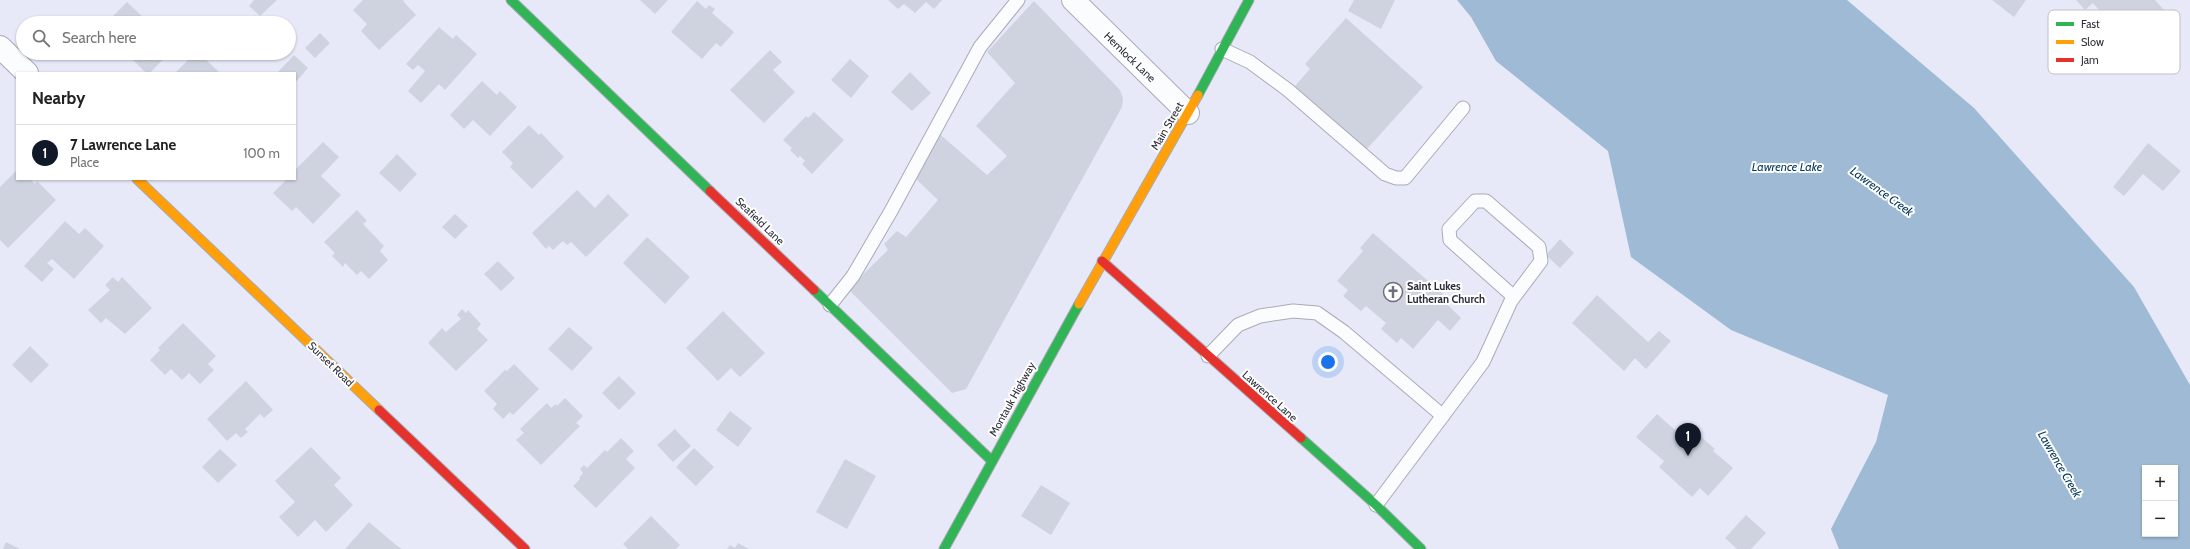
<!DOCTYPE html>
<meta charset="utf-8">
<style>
:root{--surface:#fff;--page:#f2f2f2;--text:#222;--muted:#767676;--line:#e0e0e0;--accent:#111827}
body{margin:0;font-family:Cabin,sans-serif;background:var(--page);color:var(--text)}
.controls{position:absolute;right:12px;bottom:12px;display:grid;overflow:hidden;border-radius:0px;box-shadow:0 1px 3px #0004}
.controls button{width:36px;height:36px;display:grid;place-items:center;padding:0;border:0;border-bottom:1px solid var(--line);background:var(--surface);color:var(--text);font:20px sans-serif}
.you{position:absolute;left:1328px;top:362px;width:14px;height:14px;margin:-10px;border:3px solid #fff;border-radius:50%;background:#1a73e8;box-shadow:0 0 0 6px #1a73e833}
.badge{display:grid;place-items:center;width:26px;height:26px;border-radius:50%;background:var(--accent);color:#fff;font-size:13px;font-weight:700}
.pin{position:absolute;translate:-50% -33px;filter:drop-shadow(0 1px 2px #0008)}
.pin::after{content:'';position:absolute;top:21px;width:14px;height:12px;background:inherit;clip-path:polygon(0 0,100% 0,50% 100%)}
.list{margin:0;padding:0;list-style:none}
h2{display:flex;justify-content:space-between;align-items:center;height:52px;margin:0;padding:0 16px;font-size:17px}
h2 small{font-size:13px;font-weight:400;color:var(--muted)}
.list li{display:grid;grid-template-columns:26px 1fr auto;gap:12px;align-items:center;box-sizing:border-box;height:56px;padding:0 16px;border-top:1px solid var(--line)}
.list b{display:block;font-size:15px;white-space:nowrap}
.list p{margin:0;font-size:13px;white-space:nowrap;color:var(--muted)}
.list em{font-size:13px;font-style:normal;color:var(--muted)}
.icon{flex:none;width:22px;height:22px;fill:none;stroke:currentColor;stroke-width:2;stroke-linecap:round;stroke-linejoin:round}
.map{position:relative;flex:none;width:2190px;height:549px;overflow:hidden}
.search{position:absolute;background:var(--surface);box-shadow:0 1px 3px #0004;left:16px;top:16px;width:280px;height:44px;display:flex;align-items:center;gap:10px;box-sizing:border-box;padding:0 14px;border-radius:22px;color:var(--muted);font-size:15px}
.panel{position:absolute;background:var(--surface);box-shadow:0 1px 3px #0004;left:16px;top:72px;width:280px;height:108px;border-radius:0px}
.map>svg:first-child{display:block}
</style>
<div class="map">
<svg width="2190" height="549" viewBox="0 0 2190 549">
<rect width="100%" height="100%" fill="#e7e9f8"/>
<path fill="#9ebad5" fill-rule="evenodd" d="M 1457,0 L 1847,0 L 1974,108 L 2134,287 L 2190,385 L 2190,549 L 1839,549 L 1831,529 L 1876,442 L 1888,395 L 1731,330 L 1631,257 L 1608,151 L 1496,61 L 1471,17 ZM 2145,468 L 2175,468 L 2175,534 L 2145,534 Z"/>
<path fill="#cfd3df" d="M 254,0 L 277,0 L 260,16 L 249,6 Z
M 363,0 L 405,0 L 403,1 L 416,15 L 379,50 L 361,31 L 367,24 L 353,10 Z
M 640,0 L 668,0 L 655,14 Z
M 888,0 L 942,0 L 934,9 L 926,2 L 915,13 L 904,4 L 898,9 Z
M 1354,0 L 1395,0 L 1381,29 L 1348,11 Z
M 1992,0 L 2026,0 L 2014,17 Z
M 2076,0 L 2155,0 L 2171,18 L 2139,47 L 2117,22 L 2113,26 L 2093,3 L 2085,10 Z
M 697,1 L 706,9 L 709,5 L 715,9 L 712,13 L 734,32 L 721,47 L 716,43 L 702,59 L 671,32 Z
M 1034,1 L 1120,90 L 1123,98 L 1122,107 L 966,389 L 952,393 L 848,289 L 888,250 L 884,244 L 897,231 L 906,237 L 938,200 L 914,177 L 936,131 L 987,175 L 1007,156 L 976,126 L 1015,83 L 987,52 Z
M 127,2 L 149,23 L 106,23 Z
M 1346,18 L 1423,87 L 1366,150 L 1295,86 L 1310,69 L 1305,64 Z
M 439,27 L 453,39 L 456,35 L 477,54 L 445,90 L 439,84 L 421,103 L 408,91 L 425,71 L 418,65 L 413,70 L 406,64 Z
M 320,33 L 330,43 L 315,58 L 305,48 Z
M 770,50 L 782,62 L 773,70 L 795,92 L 764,123 L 730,90 Z
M 126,53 L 169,53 L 150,73 L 146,73 Z
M 195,53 L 199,53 L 220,73 L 175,73 Z
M 294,55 L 308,68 L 295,83 L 295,73 L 277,73 Z
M 850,59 L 869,76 L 851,98 L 831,80 Z
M 910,72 L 931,93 L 912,111 L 891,92 Z
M 482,81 L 497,95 L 500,91 L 517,107 L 490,136 L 473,120 L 464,129 L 450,115 Z
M 814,112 L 844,140 L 812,174 L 802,164 L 805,161 L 800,156 L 798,158 L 790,150 L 792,148 L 783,140 L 806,116 L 808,118 Z
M 529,125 L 539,135 L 541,133 L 564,157 L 532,189 L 510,167 L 513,163 L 502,152 Z
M 323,142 L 339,157 L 321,176 L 341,195 L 313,224 L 296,207 L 292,211 L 273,193 L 287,179 L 295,179 L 295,170 Z
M 2148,143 L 2181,171 L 2163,191 L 2143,174 L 2124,196 L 2113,187 Z
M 397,154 L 417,174 L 400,192 L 379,173 Z
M 17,170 L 17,179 L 30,179 L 35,184 L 37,181 L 56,200 L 8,248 L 0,240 L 0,187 Z
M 577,190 L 595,208 L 608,194 L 629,215 L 586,257 L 571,242 L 567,245 L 563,241 L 553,250 L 549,246 L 546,249 L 532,233 Z
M 357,210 L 367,221 L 363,224 L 384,246 L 380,251 L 388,260 L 369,279 L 361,271 L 357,275 L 345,263 L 343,267 L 332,256 L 335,253 L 324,242 Z
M 455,214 L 468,226 L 455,239 L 442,227 Z
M 65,221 L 79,234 L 85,228 L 104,246 L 74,279 L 52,259 L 47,263 L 54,269 L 42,282 L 24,266 Z
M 1373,233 L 1443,294 L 1440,297 L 1461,318 L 1450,331 L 1438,320 L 1413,349 L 1401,338 L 1397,343 L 1381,329 L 1386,323 L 1366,306 L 1361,311 L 1343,296 L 1348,290 L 1337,281 L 1363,251 L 1360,248 Z
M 647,237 L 690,277 L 665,304 L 623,263 Z
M 1560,239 L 1574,253 L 1560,268 L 1546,255 Z
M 498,261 L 515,278 L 501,291 L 484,274 Z
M 113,277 L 118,282 L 122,277 L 152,308 L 125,334 L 106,318 L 101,323 L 88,310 L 110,290 L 105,285 Z
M 1597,295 L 1648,342 L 1659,331 L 1671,341 L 1646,369 L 1635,358 L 1624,371 L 1572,323 Z
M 462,309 L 466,313 L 468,310 L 481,324 L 477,329 L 488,340 L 456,371 L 428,343 L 442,328 L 446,332 L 461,319 L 457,315 Z
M 723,311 L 765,353 L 740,377 L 731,368 L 718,381 L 686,348 Z
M 183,323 L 216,356 L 208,364 L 214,370 L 200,384 L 189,373 L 182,380 L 171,369 L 165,375 L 150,360 L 160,350 L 158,348 Z
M 569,327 L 593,348 L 572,371 L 548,349 Z
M 30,346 L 49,365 L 31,383 L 12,365 Z
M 514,364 L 539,389 L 513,415 L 510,412 L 503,419 L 493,409 L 497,404 L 484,391 L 505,370 L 507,371 Z
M 619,376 L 636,393 L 619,410 L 602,393 Z
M 246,381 L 273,410 L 264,418 L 260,414 L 245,429 L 248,432 L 241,438 L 236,433 L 227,441 L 207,419 Z
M 565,398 L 583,416 L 576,423 L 580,426 L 541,465 L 516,440 L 524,433 L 520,429 L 547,403 L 551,408 L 556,404 L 557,406 Z
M 730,411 L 752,428 L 738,447 L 716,430 Z
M 1657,414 L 1684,438 L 1692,429 L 1715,449 L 1713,451 L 1733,468 L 1708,496 L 1700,488 L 1692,497 L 1659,467 L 1664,461 L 1636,437 Z
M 675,429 L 691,446 L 673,462 L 657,445 Z
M 621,438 L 634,451 L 626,459 L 635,468 L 596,508 L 573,486 L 580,479 L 579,478 L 583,473 L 580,469 L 584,465 L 587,468 L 605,450 L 607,452 Z
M 311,447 L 341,478 L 334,485 L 353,505 L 326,532 L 315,520 L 298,537 L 279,517 L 295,502 L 275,481 Z
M 694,448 L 714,467 L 696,486 L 676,467 Z
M 220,449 L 237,465 L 218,483 L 202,467 Z
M 845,459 L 876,476 L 847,529 L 816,512 Z
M 1041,485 L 1070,503 L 1051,535 L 1021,516 Z
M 1746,515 L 1766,533 L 1751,549 L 1737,549 L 1725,538 Z
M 651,516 L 680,545 L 676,549 L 628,549 L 623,544 Z
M 369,522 L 396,545 L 402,549 L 345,549 Z
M 6,542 L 20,549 L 3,549 Z
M 738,543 L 749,549 L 727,549 L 730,545 L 735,548 Z"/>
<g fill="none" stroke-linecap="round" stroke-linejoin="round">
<defs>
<path id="lane" d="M 1222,49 L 1250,62 L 1288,90 L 1385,174 L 1396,178 L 1405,178 L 1463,108
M 830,305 L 853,276 L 891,211 L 980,47 L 1018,0
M 1208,356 L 1238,325 L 1260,316 L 1293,311 L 1317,313 L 1344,332 L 1443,416
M 1376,505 L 1483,362 L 1511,301 L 1541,261 L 1539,247 L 1486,201 L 1475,201 L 1449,229 L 1450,240 L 1514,297"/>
<path id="street" d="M 1073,0 L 1188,113
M 0,47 L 27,73"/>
<path id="fast" d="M 511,0 L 710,191
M 1198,95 L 1249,0
M 814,290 L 992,461
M 1301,438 L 1376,505 L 1421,549
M 944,549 L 1079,304"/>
<path id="slow" d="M 137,179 L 379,410
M 1079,304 L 1198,95"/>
<path id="jam" d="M 710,191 L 814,290
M 1102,261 L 1301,438
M 379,410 L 525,549"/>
</defs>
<use href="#lane" stroke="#a9abb7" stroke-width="15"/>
<use href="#street" stroke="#a9abb7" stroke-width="24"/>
<use href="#fast" stroke="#a9abb7" stroke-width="11"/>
<use href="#slow" stroke="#a9abb7" stroke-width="11"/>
<use href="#jam" stroke="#a9abb7" stroke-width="11"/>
<use href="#lane" stroke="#fbfcfe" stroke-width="13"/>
<use href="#street" stroke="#fbfcfe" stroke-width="22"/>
<use href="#fast" stroke="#30b455" stroke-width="9"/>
<use href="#slow" stroke="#ff9f0a" stroke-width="9"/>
<use href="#jam" stroke="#e5322d" stroke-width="9"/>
</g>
<defs>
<symbol id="church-ring" viewBox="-11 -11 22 22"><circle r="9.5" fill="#fff" stroke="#6d6f7c" stroke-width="1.5"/><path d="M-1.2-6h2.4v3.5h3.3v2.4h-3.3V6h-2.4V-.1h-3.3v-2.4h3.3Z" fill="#6d6f7c"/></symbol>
</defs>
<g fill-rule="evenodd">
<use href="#church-ring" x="1382" y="281" width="22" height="22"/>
</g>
<g text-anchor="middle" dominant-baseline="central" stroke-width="4" stroke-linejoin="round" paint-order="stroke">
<g font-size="11" fill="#2c2d3a" stroke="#fff">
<text transform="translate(1130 57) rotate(44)">Hemlock Lane</text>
<text transform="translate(1167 126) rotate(-60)">Main Street</text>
<text transform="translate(760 221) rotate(44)">Seafield Lane</text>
<text transform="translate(331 364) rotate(44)">Sunset Road</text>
<text transform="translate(1270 396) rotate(42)">Lawrence Lane</text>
<text transform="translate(1012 399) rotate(-61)">Montauk Highway</text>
</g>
<g font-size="11" font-weight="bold" fill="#2c2d3a" stroke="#fff" text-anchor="start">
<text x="1407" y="286">Saint Lukes<tspan x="1407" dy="13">Lutheran Church</tspan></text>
</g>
<g font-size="12" font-style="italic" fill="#033757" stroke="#fff">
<text x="1787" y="166">Lawrence Lake</text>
<text transform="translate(1882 191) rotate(36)">Lawrence Creek</text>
<text transform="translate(2060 464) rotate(60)">Lawrence Creek</text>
</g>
</g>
<rect x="2048" y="10" width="132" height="64" rx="6" fill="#fff" stroke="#c0c0c4" stroke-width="1"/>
<rect x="2056" y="22" width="18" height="4" fill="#30b455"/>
<rect x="2056" y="40" width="18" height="4" fill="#ff9f0a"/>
<rect x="2056" y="58" width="18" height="4" fill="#e5322d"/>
<g font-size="11" fill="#2c2d3a">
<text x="2081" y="28">Fast</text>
<text x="2081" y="46">Slow</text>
<text x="2081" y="64">Jam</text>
</g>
</svg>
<div class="controls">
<button>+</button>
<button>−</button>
</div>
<div class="you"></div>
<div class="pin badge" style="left:1688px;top:456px">1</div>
<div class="search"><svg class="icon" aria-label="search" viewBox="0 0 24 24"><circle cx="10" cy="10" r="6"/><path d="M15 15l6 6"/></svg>Search here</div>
<section class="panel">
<h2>Nearby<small></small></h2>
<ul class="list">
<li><span class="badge">1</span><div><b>7 Lawrence Lane</b><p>Place</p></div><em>100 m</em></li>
</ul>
</section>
</div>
